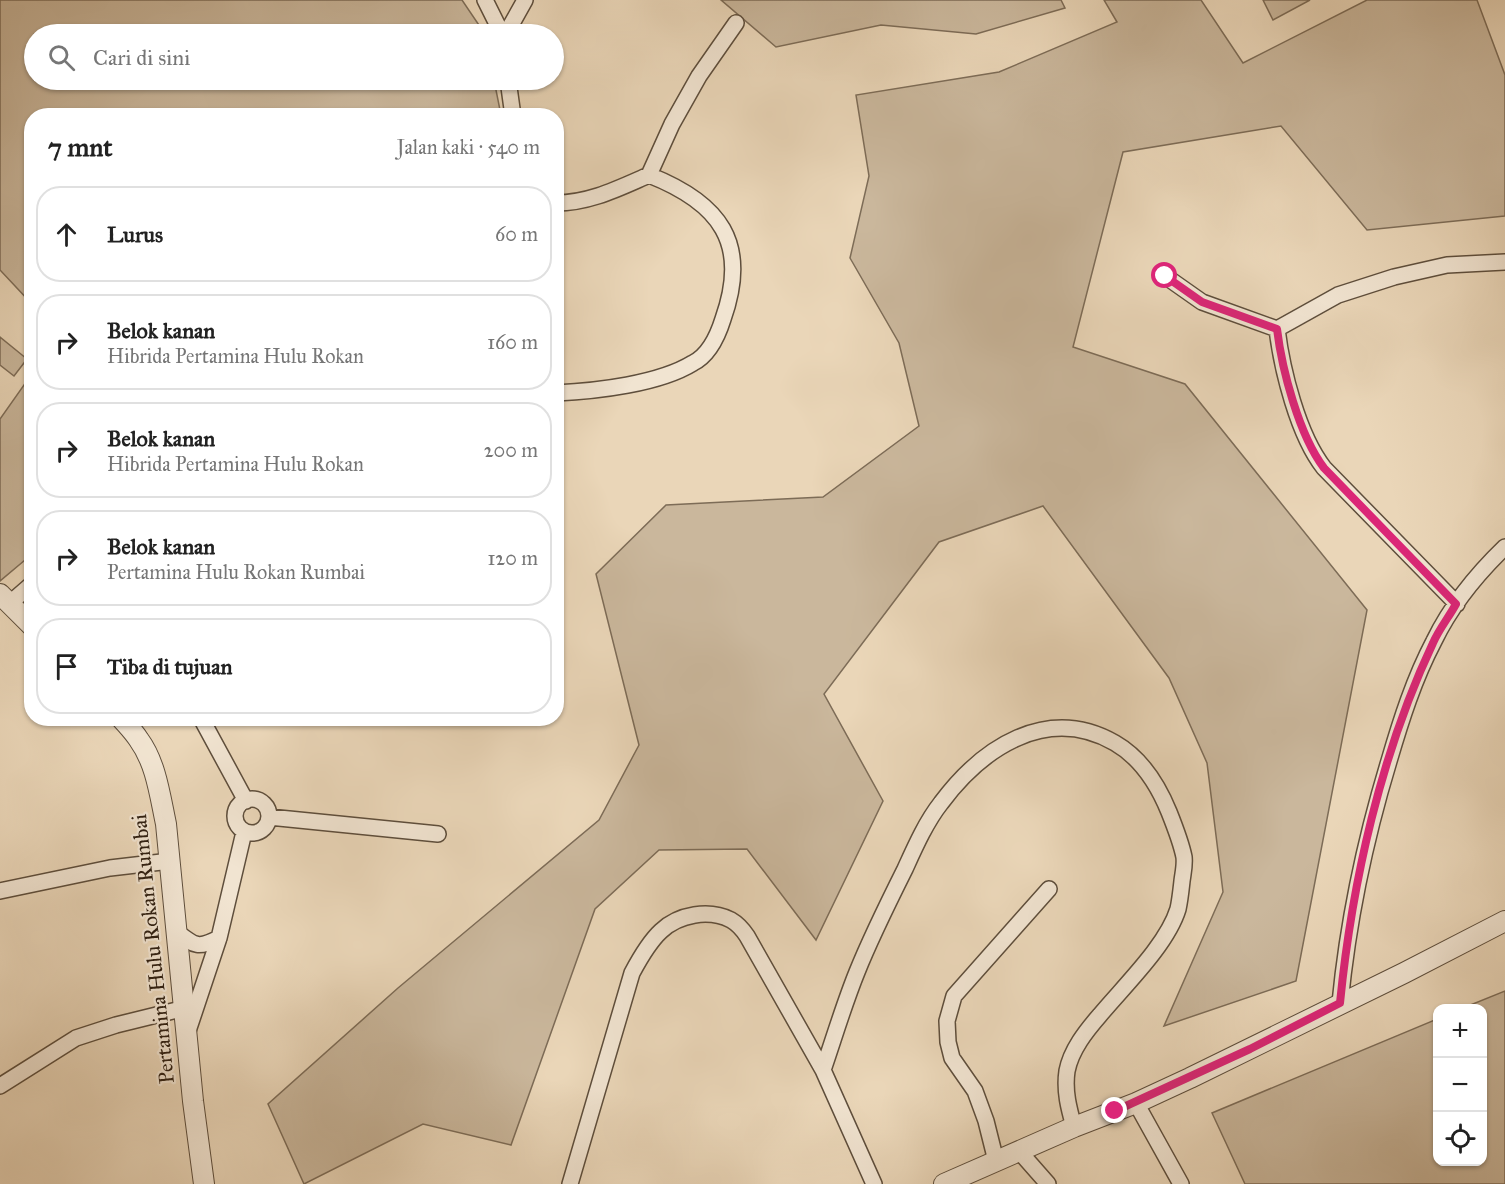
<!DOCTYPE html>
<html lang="id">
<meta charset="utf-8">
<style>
:root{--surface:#fff;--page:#f6f6f6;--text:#222;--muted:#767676;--line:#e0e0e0}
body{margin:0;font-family:"IM FELL Great Primer",serif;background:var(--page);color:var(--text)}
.controls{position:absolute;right:18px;bottom:18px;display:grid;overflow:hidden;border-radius:12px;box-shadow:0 2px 4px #0004}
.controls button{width:54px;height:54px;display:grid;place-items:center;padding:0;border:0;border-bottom:2px solid var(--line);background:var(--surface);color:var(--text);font:30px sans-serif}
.stop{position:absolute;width:18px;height:18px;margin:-14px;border:4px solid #db2777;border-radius:50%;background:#fff}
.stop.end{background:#db2777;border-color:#fff;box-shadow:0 2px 6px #0008}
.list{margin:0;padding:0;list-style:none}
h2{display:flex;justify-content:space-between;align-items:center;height:78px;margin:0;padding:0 24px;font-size:26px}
h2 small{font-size:20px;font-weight:400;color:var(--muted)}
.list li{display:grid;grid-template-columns:39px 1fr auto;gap:18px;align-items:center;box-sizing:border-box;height:96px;margin:0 12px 12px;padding:0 12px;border:2px solid var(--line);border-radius:24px}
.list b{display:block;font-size:22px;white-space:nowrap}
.list p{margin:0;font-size:20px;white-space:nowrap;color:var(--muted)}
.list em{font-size:20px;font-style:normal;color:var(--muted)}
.icon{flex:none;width:33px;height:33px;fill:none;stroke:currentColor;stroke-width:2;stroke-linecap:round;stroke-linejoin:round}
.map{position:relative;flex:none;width:1505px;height:1184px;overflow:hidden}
.search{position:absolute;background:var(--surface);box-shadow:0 2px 4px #0004;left:24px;top:24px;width:540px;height:66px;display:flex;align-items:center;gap:15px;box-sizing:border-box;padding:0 21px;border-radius:33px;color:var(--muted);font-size:22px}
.panel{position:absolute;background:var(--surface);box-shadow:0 2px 4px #0004;left:24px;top:108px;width:540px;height:618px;border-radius:24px}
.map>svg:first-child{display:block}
</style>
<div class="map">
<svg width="1505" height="1184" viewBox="0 0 1505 1184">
<rect width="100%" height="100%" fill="#ead6b8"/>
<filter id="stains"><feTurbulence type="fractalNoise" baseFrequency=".00333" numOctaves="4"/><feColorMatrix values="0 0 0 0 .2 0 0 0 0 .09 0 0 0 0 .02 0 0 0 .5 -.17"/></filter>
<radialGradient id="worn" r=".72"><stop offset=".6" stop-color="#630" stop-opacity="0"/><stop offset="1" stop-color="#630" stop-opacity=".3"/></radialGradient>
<path fill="#cab79c" stroke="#7d6c57" stroke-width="1.5" d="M 0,0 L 462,0 L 485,34 L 34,34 L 34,80 L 494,80 L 501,115 L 32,116 L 31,303 L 0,270 Z
M 721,0 L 1061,0 L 1065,8 L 976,34 L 881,25 L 776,47 Z
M 1104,0 L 1201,0 L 1243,63 L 1367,0 L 1477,0 L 1505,75 L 1505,216 L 1367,230 L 1281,126 L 1123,152 L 1073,347 L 1185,384 L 1367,610 L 1296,981 L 1164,1026 L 1223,892 L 1207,763 L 1169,678 L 1043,506 L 939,542 L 824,694 L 883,801 L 816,940 L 747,849 L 659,850 L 595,909 L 511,1145 L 423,1124 L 304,1184 L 268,1104 L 398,988 L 599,820 L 639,745 L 596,574 L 666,505 L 823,497 L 919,426 L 899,343 L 850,258 L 869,176 L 856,95 L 999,72 L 1117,22 Z
M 1263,0 L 1310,0 L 1273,20 Z
M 0,337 L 27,359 L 14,376 L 0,365 Z
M 31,375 L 31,555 L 0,581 L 0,419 Z
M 1505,991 L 1505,1184 L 1245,1184 L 1212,1113 L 1437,1019 L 1438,1162 L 1482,1162 L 1482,1008 L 1463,1008 Z"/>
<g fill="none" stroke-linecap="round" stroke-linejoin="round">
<defs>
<path id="minor" d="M 485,0 L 502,34
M 506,34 L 525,0
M 508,80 L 513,116
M 649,175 L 672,124 L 699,76 L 736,23
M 556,203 C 590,203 619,188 649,175 C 720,203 750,243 723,319 C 718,335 709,355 693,363 C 659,384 597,391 556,393
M 1165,276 L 1202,302 L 1277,329
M 9,604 L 32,584
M 1457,604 L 1324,468 C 1298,435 1282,370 1277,329 L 1338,295 L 1394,277 L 1447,265 L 1505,262
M 201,718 L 246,801
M235 816a17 17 0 1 1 34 0a17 17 0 1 1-34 0Z
M 269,817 L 438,834
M 0,891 L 110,868 L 170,861
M 177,932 C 195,946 198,949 219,938
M 1340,1003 C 1348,921 1365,840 1389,761 C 1401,720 1414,679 1434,641 C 1451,606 1477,574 1505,547
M 188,1031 L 219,938 L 244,832
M 823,1070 C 834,1038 844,1004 857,972 C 871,937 888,903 905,869 C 915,847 926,822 941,803 C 982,748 1047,704 1115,743 C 1141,758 1158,785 1169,812 C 1175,827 1181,842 1184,857 C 1185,865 1183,873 1182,881 C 1181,890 1180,900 1178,909 C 1167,945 1124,986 1100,1015 C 1086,1031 1071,1050 1067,1071 C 1064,1091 1069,1109 1074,1127
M 0,1086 L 76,1038 L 116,1025 L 185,1008
M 1136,1103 L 1181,1184
M 1019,1151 L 1048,1184
M 996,1161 L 986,1121 L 975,1091 L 952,1058 L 948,1042 L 947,1021 L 954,996 L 1049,889
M 570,1184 L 632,973 C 640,958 649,942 661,931 C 679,914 709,909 731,920 C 738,924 743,930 747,936 L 823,1070 L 874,1184"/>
<path id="tertiary" d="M 0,594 L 32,626
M 121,718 C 127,725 134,732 139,740 C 156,763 160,796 166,824 L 193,1101 L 204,1184
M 944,1184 L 1074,1127 L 1136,1103 L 1190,1078 L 1404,973 L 1505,921"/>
</defs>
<use href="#minor" stroke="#5e4e3c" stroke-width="18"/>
<use href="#tertiary" stroke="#5e4e3c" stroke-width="22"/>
<use href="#minor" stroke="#f1e4d1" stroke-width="15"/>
<use href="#tertiary" stroke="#f1e4d1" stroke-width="20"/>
</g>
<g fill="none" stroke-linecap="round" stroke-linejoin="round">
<path stroke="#db2777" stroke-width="8" d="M 1115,1111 L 1250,1049 L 1340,1003 C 1352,882 1381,753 1433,643 C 1439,629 1449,617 1456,604 L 1324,468 C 1299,435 1282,370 1277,329 L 1202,302 L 1165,276"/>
</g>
<g text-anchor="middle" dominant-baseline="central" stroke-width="4.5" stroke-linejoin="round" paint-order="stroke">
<g font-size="21" fill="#302012" stroke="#f1e4d1">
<text transform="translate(153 949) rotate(-96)">Pertamina Hulu Rokan Rumbai</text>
</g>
</g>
<rect width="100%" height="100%" filter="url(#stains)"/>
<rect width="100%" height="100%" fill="url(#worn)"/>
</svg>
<div class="controls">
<button>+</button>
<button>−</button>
<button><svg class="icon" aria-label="locate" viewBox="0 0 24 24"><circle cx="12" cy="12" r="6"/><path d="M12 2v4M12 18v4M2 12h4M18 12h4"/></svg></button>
</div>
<div class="stop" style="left:1165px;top:276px"></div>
<div class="stop end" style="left:1115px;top:1111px"></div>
<div class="search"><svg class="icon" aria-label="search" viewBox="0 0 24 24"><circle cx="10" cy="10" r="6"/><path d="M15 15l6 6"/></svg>Cari di sini</div>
<section class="panel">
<h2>7 mnt<small>Jalan kaki · 540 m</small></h2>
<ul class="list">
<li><svg class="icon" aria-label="ahead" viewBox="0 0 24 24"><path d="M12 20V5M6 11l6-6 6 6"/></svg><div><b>Lurus</b></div><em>60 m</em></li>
<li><svg class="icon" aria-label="right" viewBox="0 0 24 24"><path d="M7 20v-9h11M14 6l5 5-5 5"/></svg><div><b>Belok kanan</b><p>Hibrida Pertamina Hulu Rokan</p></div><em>160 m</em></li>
<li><svg class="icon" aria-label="right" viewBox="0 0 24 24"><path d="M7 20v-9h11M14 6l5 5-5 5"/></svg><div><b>Belok kanan</b><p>Hibrida Pertamina Hulu Rokan</p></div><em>200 m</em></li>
<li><svg class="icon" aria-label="right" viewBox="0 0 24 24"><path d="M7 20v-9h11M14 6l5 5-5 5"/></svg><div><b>Belok kanan</b><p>Pertamina Hulu Rokan Rumbai</p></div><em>120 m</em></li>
<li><svg class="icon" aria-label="arrive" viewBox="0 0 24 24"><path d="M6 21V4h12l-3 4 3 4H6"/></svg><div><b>Tiba di tujuan</b></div></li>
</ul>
</section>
</div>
